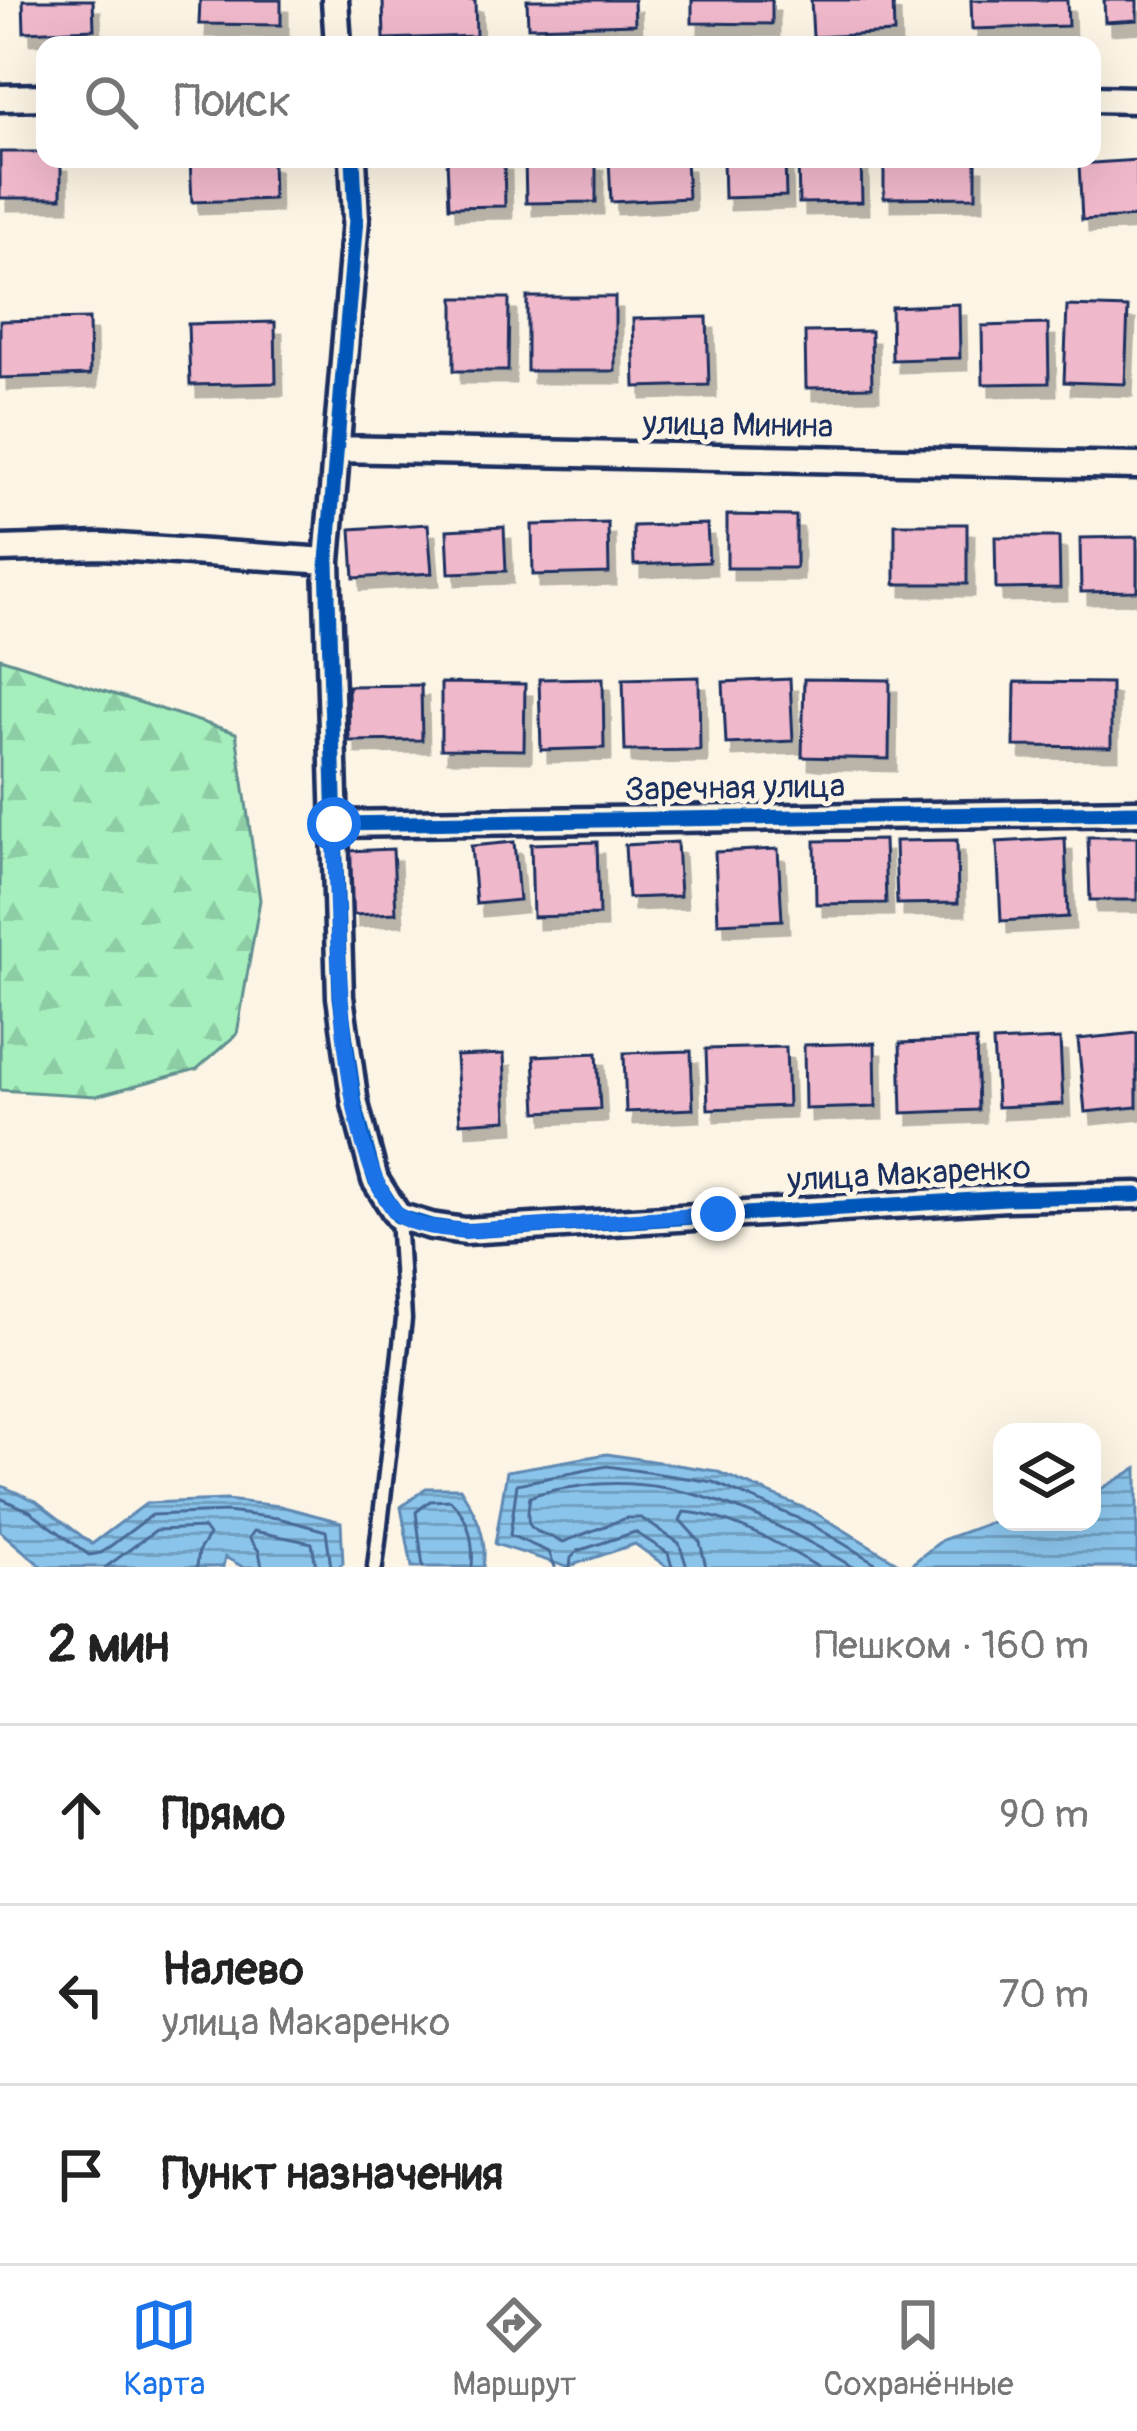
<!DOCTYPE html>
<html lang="ru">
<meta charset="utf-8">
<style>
:root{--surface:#fff;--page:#f6f6f6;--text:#222;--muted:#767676;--line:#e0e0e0;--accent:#1a73e8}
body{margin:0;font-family:Pangolin,sans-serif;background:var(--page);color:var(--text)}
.controls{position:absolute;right:36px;bottom:36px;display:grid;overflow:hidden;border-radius:24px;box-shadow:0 12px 48px #0002}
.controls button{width:108px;height:108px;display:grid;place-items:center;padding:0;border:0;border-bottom:3px solid var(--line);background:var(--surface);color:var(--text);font:60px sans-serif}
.stop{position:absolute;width:36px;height:36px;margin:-27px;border:9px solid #1a73e8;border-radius:50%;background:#fff}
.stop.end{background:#1a73e8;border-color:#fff;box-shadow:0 3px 12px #0008}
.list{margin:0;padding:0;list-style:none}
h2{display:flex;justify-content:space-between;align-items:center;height:156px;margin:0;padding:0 48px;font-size:51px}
h2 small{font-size:39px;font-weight:400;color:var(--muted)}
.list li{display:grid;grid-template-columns:78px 1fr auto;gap:36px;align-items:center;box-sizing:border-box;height:180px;padding:0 48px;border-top:3px solid var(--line)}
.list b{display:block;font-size:45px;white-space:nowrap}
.list p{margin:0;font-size:39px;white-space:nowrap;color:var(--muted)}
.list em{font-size:39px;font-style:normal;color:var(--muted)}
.icon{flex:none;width:66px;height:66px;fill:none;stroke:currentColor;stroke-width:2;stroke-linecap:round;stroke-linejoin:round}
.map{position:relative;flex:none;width:1137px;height:1567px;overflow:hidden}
.search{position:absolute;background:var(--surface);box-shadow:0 12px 48px #0002;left:36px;right:36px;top:36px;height:132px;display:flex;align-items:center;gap:30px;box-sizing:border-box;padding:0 42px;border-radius:24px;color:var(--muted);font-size:45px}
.sheet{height:696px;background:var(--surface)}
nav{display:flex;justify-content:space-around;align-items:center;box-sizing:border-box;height:168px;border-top:3px solid var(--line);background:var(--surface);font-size:33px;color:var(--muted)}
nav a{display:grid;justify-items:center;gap:6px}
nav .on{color:var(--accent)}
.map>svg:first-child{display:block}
</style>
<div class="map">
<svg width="1137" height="1567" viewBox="0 0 1137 1567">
<defs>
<pattern id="forest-firs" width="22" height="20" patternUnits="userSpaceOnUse" patternTransform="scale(3)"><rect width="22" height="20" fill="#a5efbd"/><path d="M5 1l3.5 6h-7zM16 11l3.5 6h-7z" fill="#8dcda5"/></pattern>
<pattern id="water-rules" width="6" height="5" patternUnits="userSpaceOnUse" patternTransform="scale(3)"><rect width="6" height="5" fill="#8bc4ea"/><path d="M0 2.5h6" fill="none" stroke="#71a0c1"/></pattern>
<filter id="shadow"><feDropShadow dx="7" dy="12" stdDeviation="0" flood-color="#0004"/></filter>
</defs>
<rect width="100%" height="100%" fill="#fcf5e5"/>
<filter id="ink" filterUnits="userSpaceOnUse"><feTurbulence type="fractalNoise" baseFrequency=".00833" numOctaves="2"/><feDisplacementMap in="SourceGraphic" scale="24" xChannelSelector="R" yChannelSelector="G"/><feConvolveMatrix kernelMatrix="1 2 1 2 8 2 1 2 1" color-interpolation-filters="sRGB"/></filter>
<g filter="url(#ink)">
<path fill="url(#forest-firs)" stroke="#608f8e" stroke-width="3" d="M 0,658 L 236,733 L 260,900 L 237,1034 L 197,1069 L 96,1096 L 0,1090 Z"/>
<path fill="url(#water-rules)" stroke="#5e88b2" stroke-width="3" d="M 607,1454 L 716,1471 L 814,1512 L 905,1567 L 667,1567 L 635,1544 L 567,1567 L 495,1544 L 507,1471 Z
M 1137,1468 L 1137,1567 L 908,1567 L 942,1540 L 1000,1519 L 1092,1522 L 1092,1494 Z
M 0,1485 L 36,1501 L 92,1544 L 147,1503 L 226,1500 L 280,1506 L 341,1522 L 343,1563 L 338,1567 L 243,1567 L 225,1557 L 223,1567 L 42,1567 L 0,1531 Z
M 426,1488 L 460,1488 C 476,1513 488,1537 483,1567 L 412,1567 L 401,1507 Z"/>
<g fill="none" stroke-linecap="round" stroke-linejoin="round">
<path stroke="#486b96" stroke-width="3" d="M 0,1498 L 30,1511 L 89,1555 L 101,1553 L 152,1515 L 226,1512 L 278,1518 L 326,1531 L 331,1567
M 106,1567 L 156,1530 L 204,1528 L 209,1535 L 199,1550 L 197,1567
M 262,1567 L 259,1551 L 249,1538 L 254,1531 L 312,1543 L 316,1567
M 423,1567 L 416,1512 L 430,1501 L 450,1500 C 469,1517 474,1542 472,1567
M 555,1567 L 549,1552 L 510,1535 L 517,1484 L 607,1466 L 713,1482 L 809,1523 L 882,1567
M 570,1567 L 571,1558 L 578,1551 L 635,1532 L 668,1553 L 672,1567
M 687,1567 L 679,1543 L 641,1518 L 626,1518 L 563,1542 C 533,1528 523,1535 530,1497 C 543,1491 560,1489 575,1487 C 673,1470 771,1518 853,1567
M 706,1567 L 700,1542 L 680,1520 L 684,1512 C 728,1515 780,1544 818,1567"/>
</g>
<path fill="#f0b8cb" stroke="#1b2f5e" stroke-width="3" filter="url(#shadow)" d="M 23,0 L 93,0 L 94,29 L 24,32 Z
M 200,0 L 281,0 L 281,25 L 199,24 Z
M 383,0 L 475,0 L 476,36 L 384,39 Z
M 527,0 L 634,0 L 635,24 L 528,27 Z
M 692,0 L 772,0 L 772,24 L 692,23 Z
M 811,0 L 893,0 L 894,33 L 813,37 Z
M 971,0 L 1067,0 L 1068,26 L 972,29 Z
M 1104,0 L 1137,0 L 1137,20 L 1105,22 Z
M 0,152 L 45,152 L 45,159 L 61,159 L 61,198 L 0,198 Z
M 190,159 L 272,159 L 273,199 L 192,202 Z
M 447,159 L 504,159 L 505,206 L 449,207 Z
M 525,159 L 596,159 L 596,202 L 526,203 Z
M 609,159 L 686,159 L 688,198 L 611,202 Z
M 723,159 L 785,159 L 786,196 L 724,198 Z
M 798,159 L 861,159 L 862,202 L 799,203 Z
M 884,159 L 976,159 L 976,197 L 884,198 Z
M 1137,160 L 1137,217 L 1082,220 L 1079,164 Z
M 527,297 L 615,297 L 615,371 L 527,371 Z
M 454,298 L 509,298 L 508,371 L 454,371 Z
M 959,304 L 960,358 L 892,360 L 891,307 Z
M 1067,306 L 1128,308 L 1125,384 L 1064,382 Z
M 707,317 L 709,385 L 635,387 L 633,319 Z
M 89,319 L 90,375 L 0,378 L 0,321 Z
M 275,322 L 276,383 L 190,385 L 188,324 Z
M 1048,324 L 1049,383 L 983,384 L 982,326 Z
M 871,331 L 872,387 L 806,388 L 805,332 Z
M 727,515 L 796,516 L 796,568 L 727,568 Z
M 608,523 L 609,573 L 533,575 L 532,525 Z
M 428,524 L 432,573 L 354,578 L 351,529 Z
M 707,524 L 709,562 L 634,565 L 633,526 Z
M 895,524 L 967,524 L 967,584 L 895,584 Z
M 504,527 L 506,571 L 449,573 L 447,530 Z
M 995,537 L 1059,537 L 1060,588 L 996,589 Z
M 1137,537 L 1137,591 L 1081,592 L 1080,538 Z
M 699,677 L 700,750 L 625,751 L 623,679 Z
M 603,678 L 604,748 L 541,750 L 539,679 Z
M 790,679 L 793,741 L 726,744 L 723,682 Z
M 804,679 L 890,680 L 889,759 L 802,757 Z
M 1015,682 L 1111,683 L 1111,747 L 1014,746 Z
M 441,683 L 525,684 L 524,750 L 441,749 Z
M 421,685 L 422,740 L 349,741 L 348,686 Z
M 1088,837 L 1137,837 L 1137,900 L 1090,900 Z
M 1065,838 L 1068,917 L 1001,921 L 997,842 Z
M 884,840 L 886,903 L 816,904 L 815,841 Z
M 957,840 L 958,903 L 897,904 L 895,841 Z
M 514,842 L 519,900 L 476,904 L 471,846 Z
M 597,842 L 599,915 L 533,917 L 531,844 Z
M 677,842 L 680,896 L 628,898 L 625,845 Z
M 393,849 L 396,913 L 352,915 L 348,851 Z
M 778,849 L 782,920 L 718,923 L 715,852 Z
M 1137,1033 L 1137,1107 L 1085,1112 L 1078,1039 Z
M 1060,1039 L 1063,1104 L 997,1107 L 993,1042 Z
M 976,1040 L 978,1110 L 902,1113 L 900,1043 Z
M 875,1043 L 876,1107 L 805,1109 L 804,1045 Z
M 786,1047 L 788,1106 L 708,1109 L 706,1049 Z
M 691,1051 L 693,1109 L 626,1112 L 624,1053 Z
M 597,1053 L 600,1109 L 537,1112 L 534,1056 Z
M 504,1054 L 507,1120 L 460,1123 L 456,1056 Z"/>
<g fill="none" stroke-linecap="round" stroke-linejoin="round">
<defs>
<path id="service" d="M 375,1567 L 404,1319 L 398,1216"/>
<path id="minor" d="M 335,0 L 338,45
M 0,98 L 45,97
M 1092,99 L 1137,100
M 353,159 L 356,219 L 327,561 L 340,997 L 355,1104 L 375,1180 L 398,1216 L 431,1226 L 465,1231 L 1007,1198 L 1137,1195
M 337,449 L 1137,466
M 0,549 L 102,546 L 327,561
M 335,824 L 1137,812"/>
</defs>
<use href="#service" stroke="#1b2f5e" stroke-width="21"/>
<use href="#minor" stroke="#1b2f5e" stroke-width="33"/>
<use href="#service" stroke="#fcf5e5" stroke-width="12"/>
<use href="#minor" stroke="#fcf5e5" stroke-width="24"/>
<defs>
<path id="cycleway" d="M 353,159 L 356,219 L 327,561 L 340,997 L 355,1104 L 375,1180 L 398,1216 L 431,1226 L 465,1231 L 1007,1198 L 1137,1195
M 335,824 L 1137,812"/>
</defs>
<use href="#cycleway" stroke="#fcf5e5" stroke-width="22"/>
<use href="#cycleway" stroke="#0057b8" stroke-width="15"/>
</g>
</g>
<g fill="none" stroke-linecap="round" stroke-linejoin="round" filter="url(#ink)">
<path stroke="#1a73e8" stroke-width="15" d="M 334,824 C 338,917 335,1143 395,1211 C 410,1228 444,1228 465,1231 L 718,1214"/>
</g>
<g text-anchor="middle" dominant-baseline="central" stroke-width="10" stroke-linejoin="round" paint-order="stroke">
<g font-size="33" fill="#1b2f5e" stroke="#fcf5e5">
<text transform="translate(738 425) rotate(1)">улица Минина</text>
<text transform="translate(735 788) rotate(-1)">Заречная улица</text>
<text transform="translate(909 1174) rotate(-3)">улица Макаренко</text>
</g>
</g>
</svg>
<div class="controls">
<button><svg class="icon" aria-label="layers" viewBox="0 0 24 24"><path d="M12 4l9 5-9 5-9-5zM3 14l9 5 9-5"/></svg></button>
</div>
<div class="stop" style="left:334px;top:824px"></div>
<div class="stop end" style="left:718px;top:1214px"></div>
<div class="search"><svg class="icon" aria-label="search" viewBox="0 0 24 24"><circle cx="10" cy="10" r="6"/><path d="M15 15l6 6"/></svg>Поиск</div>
</div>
<section class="sheet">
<h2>2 мин<small>Пешком · 160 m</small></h2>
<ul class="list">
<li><svg class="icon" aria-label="ahead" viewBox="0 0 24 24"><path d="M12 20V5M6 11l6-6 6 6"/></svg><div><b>Прямо</b></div><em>90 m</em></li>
<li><svg class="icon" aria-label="left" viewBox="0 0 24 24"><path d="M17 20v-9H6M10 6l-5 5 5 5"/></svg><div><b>Налево</b><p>улица Макаренко</p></div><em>70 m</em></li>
<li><svg class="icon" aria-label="arrive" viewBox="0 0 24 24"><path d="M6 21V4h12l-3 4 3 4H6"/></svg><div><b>Пункт назначения</b></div></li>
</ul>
</section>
<nav>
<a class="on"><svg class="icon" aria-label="map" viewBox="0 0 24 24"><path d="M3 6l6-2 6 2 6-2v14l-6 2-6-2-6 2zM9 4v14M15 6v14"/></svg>Карта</a>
<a><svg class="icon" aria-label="directions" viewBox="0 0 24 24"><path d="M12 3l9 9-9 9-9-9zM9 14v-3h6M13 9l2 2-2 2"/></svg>Маршрут</a>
<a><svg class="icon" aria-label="saved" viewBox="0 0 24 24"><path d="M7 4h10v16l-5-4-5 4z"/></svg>Сохранённые</a>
</nav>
